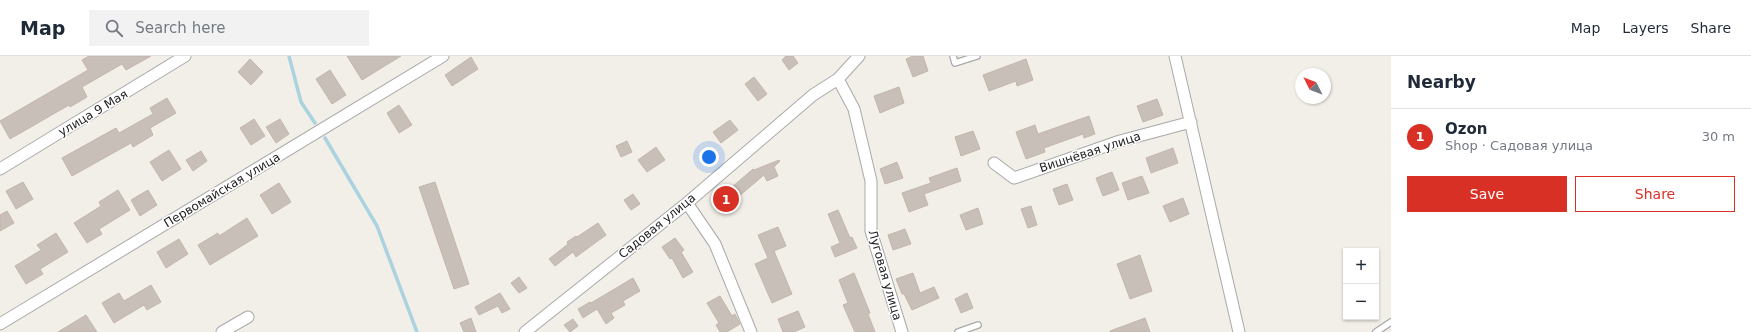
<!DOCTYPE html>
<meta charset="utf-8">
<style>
:root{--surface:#fff;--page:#f2f2f3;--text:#1f2937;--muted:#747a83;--line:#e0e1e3;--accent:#d93025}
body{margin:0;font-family:"DejaVu Sans",sans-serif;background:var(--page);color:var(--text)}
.controls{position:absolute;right:12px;bottom:12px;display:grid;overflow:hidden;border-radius:0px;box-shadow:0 1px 3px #0004}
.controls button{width:36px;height:36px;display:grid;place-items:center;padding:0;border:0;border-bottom:1px solid var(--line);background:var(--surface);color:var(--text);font:20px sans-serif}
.compass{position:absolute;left:1295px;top:12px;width:36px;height:36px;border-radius:50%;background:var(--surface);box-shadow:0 1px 3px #0004;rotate:312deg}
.you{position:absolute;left:709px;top:101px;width:14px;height:14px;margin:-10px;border:3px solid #fff;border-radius:50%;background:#1a73e8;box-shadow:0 0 0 6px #1a73e833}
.badge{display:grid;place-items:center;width:26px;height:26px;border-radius:50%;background:var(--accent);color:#fff;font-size:13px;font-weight:700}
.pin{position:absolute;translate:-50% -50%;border:2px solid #fff;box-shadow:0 1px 4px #0006}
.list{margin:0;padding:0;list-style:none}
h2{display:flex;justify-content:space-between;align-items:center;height:52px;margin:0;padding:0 16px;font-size:17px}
h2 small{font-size:13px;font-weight:400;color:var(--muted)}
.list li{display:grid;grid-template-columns:26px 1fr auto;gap:12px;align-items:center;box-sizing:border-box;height:56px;padding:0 16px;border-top:1px solid var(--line)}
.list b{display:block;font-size:15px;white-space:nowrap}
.list p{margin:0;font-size:13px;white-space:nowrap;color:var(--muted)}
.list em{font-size:13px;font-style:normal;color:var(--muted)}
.actions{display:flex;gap:8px;padding:12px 16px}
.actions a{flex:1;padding:9px 0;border:1px solid var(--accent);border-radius:0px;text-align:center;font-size:14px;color:var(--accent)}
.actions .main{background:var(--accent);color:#fff}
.icon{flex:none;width:22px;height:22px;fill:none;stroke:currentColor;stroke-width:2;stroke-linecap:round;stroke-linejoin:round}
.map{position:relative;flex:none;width:1391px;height:276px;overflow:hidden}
header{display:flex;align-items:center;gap:24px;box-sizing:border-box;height:56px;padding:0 20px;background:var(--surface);border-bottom:1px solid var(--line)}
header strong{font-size:19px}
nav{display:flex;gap:22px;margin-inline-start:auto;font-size:14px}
.search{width:280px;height:36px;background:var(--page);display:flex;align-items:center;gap:10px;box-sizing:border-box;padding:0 14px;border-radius:0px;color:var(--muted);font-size:15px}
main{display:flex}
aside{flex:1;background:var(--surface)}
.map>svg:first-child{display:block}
</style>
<header>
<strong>Map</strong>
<div class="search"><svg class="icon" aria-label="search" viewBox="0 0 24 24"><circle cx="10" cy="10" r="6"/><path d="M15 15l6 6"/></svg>Search here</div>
<nav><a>Map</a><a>Layers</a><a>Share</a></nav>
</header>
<main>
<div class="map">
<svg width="1391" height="276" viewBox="0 0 1391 276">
<rect width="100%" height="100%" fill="#f2efe9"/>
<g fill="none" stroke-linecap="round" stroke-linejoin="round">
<path stroke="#aad3df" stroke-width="3.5" d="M 289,0 L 301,46 L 315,67
M 325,82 L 377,170 L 417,276"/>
</g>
<path fill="#c7bfb8" stroke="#c4b6ab" d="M 89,0 L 151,0 L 126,14 L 122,8 L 82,31 L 87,41 L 70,51 L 69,49 L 10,83 L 0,65 L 88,14 L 82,4 Z
M 347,0 L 401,0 L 362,24 Z
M 786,0 L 793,0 L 798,7 L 789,14 L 782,4 Z
M 913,0 L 923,0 L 928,15 L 913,21 L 906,3 Z
M 471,1 L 478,13 L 452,30 L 445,19 Z
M 250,3 L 263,16 L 251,29 L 238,16 Z
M 1026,3 L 1033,24 L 1017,30 L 1016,25 L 989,35 L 983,19 Z
M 330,14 L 346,39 L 332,48 L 316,23 Z
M 754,21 L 767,38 L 758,45 L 745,28 Z
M 899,31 L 904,47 L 880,57 L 874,40 Z
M 167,42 L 176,57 L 150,72 L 153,79 L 133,91 L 131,87 L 72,120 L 62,102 L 116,72 L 119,77 L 153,58 L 150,52 Z
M 1157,43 L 1163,59 L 1143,66 L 1137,50 Z
M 399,49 L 412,69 L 399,77 L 387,57 Z
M 1089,60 L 1095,78 L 1084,82 L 1083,78 L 1044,92 L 1045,96 L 1026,103 L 1016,76 L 1035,69 L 1038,78 Z
M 254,63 L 265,80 L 251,89 L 240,72 Z
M 280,63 L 289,78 L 276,87 L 266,71 Z
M 730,64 L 738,74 L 721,87 L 713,76 Z
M 973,75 L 980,93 L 961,100 L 955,81 Z
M 627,85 L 632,96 L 621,101 L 616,90 Z
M 656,91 L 665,104 L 647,116 L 638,104 Z
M 1173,92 L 1178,107 L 1151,117 L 1146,102 Z
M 169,94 L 181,113 L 162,125 L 150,106 Z
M 201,95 L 207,105 L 193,115 L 186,104 Z
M 779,104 L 780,105 L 774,111 L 778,120 L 767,125 L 764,119 L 725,152 L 718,143 L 753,113 L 754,114 Z
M 897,106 L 903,122 L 885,128 L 880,113 Z
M 957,112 L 961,125 L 924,138 L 928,149 L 909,156 L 902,137 L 931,127 L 929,122 Z
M 1112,116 L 1119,134 L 1103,140 L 1096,122 Z
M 1142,120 L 1149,137 L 1128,144 L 1122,127 Z
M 23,126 L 33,143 L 16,153 L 6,135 Z
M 435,126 L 469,228 L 454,233 L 419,131 Z
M 279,127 L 291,146 L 272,158 L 260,139 Z
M 1067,128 L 1073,144 L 1059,149 L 1053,133 Z
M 118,134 L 130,154 L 99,173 L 102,178 L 87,187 L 74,167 L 101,150 L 99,146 Z
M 148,134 L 157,149 L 140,160 L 131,144 Z
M 633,138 L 640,148 L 631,154 L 624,144 Z
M 1183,142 L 1189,158 L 1170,166 L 1163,150 Z
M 1031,150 L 1037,169 L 1028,172 L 1021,153 Z
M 978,152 L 983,168 L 966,174 L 960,159 Z
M 838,154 L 850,182 L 852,181 L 857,192 L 835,201 L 831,191 L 840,187 L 828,158 Z
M 7,155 L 14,167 L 0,175 L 0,159 Z
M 247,162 L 258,180 L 210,209 L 198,189 L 218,177 L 219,180 Z
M 598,167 L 606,179 L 576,201 L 573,196 L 555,210 L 549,203 L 568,188 L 567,186 L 576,180 L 577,181 Z
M 778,171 L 786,190 L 774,195 L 792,238 L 772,247 L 755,208 L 768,202 L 758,179 Z
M 905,173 L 911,188 L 893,194 L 888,179 Z
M 56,177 L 68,196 L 40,213 L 43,218 L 26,228 L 15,210 L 41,194 L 37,189 Z
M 675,182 L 684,194 L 681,196 L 693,216 L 683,222 L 672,202 L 670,203 L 662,191 Z
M 179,183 L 188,198 L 166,212 L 157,196 Z
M 1140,199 L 1152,235 L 1130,243 L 1117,208 Z
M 854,217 L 870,257 L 868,258 L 875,276 L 855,276 L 843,249 L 848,247 L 839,224 Z
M 913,217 L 920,237 L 934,231 L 939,242 L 912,254 L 904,238 L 902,238 L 896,223 Z
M 519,221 L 527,232 L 519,237 L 511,227 Z
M 633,222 L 640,235 L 623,245 L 625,249 L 611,257 L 614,262 L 606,268 L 597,253 L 583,262 L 578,253 L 590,246 L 591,247 Z
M 151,229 L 161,246 L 147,254 L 144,249 L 114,267 L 102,247 L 119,237 L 124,245 Z
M 500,237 L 510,253 L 502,257 L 498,250 L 479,259 L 475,251 Z
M 967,237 L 973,252 L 961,257 L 955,243 Z
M 720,240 L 732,260 L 735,258 L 740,268 L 727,276 L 720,276 L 716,269 L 719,267 L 707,247 Z
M 798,255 L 805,271 L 794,276 L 783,276 L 778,263 Z
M 86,259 L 97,276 L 58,276 Z
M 471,262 L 476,276 L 464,276 L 460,267 Z
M 1145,262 L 1150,276 L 1110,276 L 1110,275 Z
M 573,263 L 578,270 L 570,276 L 564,269 Z"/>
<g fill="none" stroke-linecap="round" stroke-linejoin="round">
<defs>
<path id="lane" d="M 953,0 L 955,7 L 977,0
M 958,276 L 978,269
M 1376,276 L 1391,266"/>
<path id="street" d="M 1175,0 L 1239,276
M 838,23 L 854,53 L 871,125 L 871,175 L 902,276
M 994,107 L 1014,122 L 1120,85 L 1191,66
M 0,113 L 185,0
M 687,147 L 715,188 L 751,276
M 0,268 L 443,0
M 222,276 L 248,261
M 525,276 L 687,147 L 813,39 L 838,23 L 859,0"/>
</defs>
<use href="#lane" stroke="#a9a9a9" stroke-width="8"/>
<use href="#street" stroke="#a9a9a9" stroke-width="13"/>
<use href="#lane" stroke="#fff" stroke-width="5.5"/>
<use href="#street" stroke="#fff" stroke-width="11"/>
</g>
<g text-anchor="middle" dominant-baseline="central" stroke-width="3" stroke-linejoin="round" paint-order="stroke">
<g font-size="12" fill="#222" stroke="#fff">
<text transform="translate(93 57) rotate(-31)">улица 9 Мая</text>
<text transform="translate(1090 96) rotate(-18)">Вишнёвая улица</text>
<text transform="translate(222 134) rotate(-31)">Первомайская улица</text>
<text transform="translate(657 170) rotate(-39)">Садовая улица</text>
<text transform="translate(885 219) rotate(74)">Луговая улица</text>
</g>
</g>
</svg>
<div class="controls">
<button>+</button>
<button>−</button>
</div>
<svg class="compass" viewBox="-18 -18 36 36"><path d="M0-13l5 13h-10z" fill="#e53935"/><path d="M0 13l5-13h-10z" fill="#747a83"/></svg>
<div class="you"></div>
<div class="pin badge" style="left:726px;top:143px">1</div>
</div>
<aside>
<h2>Nearby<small></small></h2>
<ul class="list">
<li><span class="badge">1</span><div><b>Ozon</b><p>Shop · Садовая улица</p></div><em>30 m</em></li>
</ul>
<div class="actions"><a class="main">Save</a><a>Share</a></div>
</aside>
</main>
